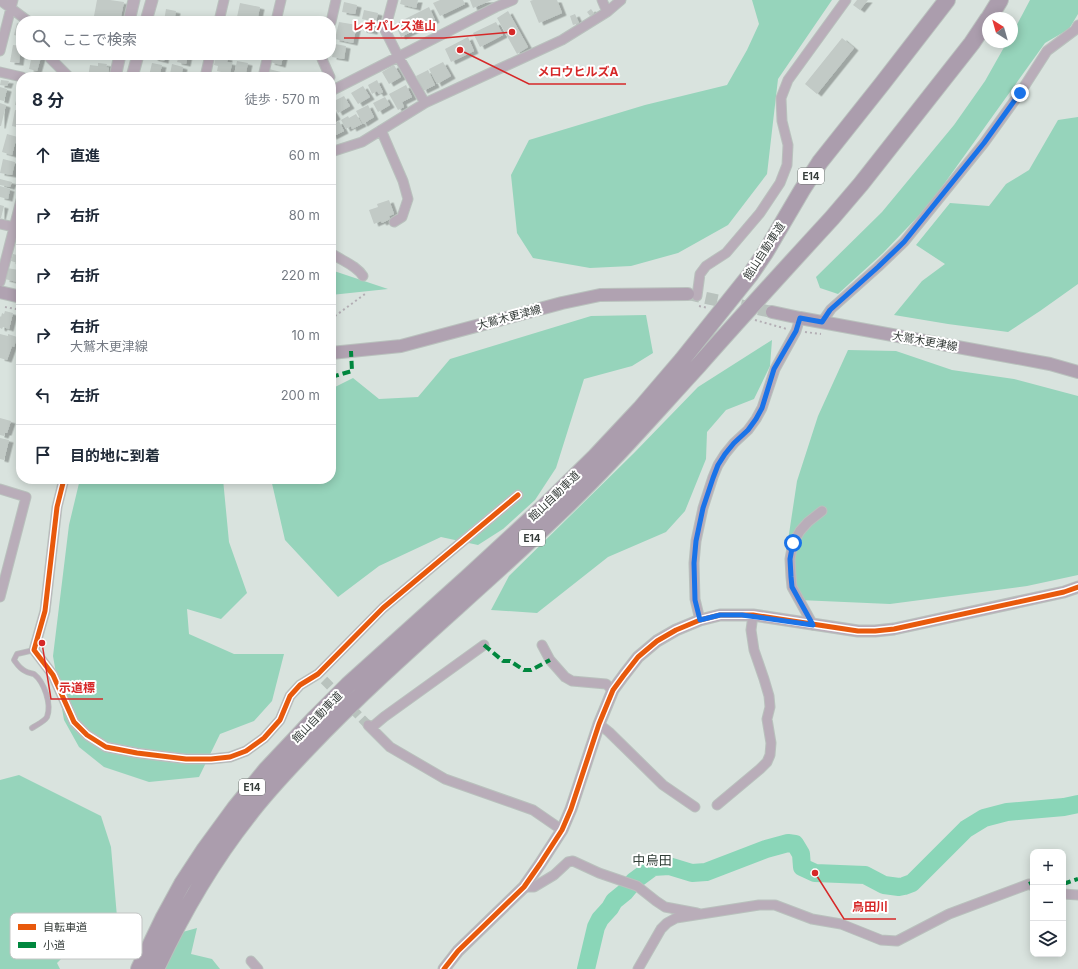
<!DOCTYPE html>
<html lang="ja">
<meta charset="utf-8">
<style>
:root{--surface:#fff;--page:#f2f2f3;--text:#1f2937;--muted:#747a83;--line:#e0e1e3}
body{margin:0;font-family:Inter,"Noto Sans JP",sans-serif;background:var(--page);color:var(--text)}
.controls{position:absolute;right:12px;bottom:12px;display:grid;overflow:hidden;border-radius:8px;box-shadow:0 2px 10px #0003}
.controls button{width:36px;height:36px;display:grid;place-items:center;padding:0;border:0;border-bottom:1px solid var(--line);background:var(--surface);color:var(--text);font:20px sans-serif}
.compass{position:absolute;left:982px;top:12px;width:36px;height:36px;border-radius:50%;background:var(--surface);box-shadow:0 2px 10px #0003;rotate:323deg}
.stop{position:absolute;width:12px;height:12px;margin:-9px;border:3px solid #1a73e8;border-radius:50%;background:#fff}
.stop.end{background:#1a73e8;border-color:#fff;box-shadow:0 1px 4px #0008}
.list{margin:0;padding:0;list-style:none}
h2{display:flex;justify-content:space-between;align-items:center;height:52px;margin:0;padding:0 16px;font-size:17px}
h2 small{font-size:13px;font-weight:400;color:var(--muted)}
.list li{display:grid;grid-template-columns:26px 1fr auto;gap:12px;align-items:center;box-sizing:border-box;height:60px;padding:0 16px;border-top:1px solid var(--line)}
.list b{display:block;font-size:15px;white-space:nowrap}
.list p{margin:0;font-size:13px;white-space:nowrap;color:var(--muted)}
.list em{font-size:13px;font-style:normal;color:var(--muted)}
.icon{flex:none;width:22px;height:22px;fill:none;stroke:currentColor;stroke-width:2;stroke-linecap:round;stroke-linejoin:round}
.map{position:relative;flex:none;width:1078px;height:969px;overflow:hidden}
.search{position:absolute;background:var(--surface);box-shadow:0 2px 10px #0003;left:16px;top:16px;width:320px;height:44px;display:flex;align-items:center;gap:10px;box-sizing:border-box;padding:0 14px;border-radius:16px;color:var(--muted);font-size:15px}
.panel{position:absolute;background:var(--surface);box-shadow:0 2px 10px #0003;left:16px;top:72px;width:320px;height:412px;border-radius:16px}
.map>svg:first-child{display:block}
</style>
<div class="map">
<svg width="1078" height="969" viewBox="0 0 1078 969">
<defs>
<filter id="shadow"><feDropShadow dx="4.5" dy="2.5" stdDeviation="0" flood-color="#0004"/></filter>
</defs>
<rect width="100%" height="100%" fill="#d9e3de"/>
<path fill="#96d4bb" d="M 752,0 L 832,0 L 778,79 L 767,174 L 728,225 L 678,253 L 631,266 L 590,268 L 533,258 L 517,233 L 511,175 L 529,140 L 645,105 L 727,85 L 747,50 L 759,24 Z
M 1030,0 L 1078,0 L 1078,14 L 1069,29 L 1045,43 L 929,205 L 883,253 L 838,294 L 820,288 L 816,277 L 882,212 L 954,125 L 985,81 L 1007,42 L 1012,42 L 1012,34 Z
M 1078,117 L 1078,284 L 1040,311 L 1008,332 L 948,324 L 894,315 L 922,281 L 945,264 L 916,245 L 950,203 L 989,206 L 1006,184 L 1029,170 L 1058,120 Z
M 331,270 L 388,289 L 331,295 Z
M 646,315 L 653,353 L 632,366 L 584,379 L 556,468 L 535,500 L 503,529 L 478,545 L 441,537 L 379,566 L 338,597 L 285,540 L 271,479 L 331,479 L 331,389 L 353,378 L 379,399 L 418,397 L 450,359 L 591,316 Z
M 772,340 L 770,366 L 754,399 L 726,410 L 707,432 L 706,459 L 685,511 L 666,532 L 608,557 L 537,613 L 491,610 L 509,576 L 634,453 L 698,387 Z
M 848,350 L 896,351 L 952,370 L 1014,379 L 1078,396 L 1078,575 L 1027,586 L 890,604 L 799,600 L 786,554 L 797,481 L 818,416 Z
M 80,479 L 223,479 L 229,542 L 247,593 L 221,619 L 187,609 L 189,634 L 234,654 L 284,654 L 272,701 L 254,721 L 220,734 L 199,777 L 149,782 L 104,767 L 79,747 L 64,720 L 53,656 L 69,525 Z
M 19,775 L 101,816 L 111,847 L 117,917 L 93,934 L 71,949 L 57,963 L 60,969 L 0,969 L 0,780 Z
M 197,928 L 191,954 L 212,959 L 220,969 L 166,969 L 166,962 L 179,933 Z"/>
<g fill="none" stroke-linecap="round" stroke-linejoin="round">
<path stroke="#8ad6b8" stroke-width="18" d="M 586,969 L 596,927 L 600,919 L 610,908 L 614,901 L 625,892 L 634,881 L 653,867 L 669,866 L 692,873 L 706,872 L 766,849 L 788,843 L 795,844 L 801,854 L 802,867 L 815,873 L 865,875 L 884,885 L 899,887 L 904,886 L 912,883 L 966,829 L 984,818 L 1007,812 L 1064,807 L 1078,804"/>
</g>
<path fill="#c2cac6" filter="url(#shadow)" d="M 97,0 L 110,0 L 124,2 L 120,21 L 109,21 L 110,18 L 94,16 Z
M 401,0 L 418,0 L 416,8 L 400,4 Z
M 440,0 L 463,0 L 465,4 L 440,16 L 433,3 Z
M 470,0 L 492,0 L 473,8 Z
M 533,0 L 557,0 L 562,13 L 539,23 L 530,1 Z
M 857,0 L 868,0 L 860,10 L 853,5 Z
M 344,2 L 357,5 L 355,14 L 342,12 Z
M 240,3 L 260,7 L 257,21 L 237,17 Z
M 429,7 L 435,20 L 401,37 L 395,24 Z
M 166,9 L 176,11 L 174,21 L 164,21 Z
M 591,9 L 594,13 L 590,16 L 587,12 Z
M 364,10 L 378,13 L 376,22 L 362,19 Z
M 508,11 L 528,47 L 517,54 L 497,18 Z
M 575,14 L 579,23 L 573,25 L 570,16 Z
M 339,22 L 357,25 L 353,43 L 335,39 Z
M 364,22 L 375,24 L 373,32 L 362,30 Z
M 496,22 L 503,35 L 480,47 L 473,33 Z
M 17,23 L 21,24 L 21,41 L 17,40 L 18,36 L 14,35 Z
M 468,37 L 474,51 L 451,62 L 445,49 Z
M 842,38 L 854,48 L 817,94 L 805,84 Z
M 335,44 L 346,46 L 344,59 L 332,57 Z
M 13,45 L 21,46 L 19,63 L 10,62 Z
M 32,55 L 41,57 L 37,71 L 29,69 Z
M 154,55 L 165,55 L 164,61 L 153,58 Z
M 175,55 L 188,55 L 186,64 L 177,62 L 178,59 L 175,58 Z
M 216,55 L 228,58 L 227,62 L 232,63 L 230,74 L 217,71 L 218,66 L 214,65 Z
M 272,55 L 283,57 L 281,65 L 270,62 Z
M 237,61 L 248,63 L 245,77 L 234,75 Z
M 443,62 L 451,76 L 437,84 L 429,69 Z
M 98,63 L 107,64 L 106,67 L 109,68 L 108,77 L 88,77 L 90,65 L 98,66 Z
M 152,63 L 162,65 L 159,77 L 149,76 Z
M 172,64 L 183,67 L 181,77 L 172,77 L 172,74 L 170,74 Z
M 394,65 L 401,77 L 389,84 L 382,72 Z
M 269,69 L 281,72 L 280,77 L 267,77 Z
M 428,70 L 435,85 L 423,91 L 416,76 Z
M 1,80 L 9,81 L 7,86 L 0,85 Z
M 377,80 L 383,92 L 379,94 L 377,91 L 372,94 L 368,85 Z
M 406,85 L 412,97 L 402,102 L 404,107 L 398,110 L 389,94 Z
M 363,86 L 370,97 L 358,104 L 351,93 Z
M 0,87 L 7,89 L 4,101 L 0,100 Z
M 18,92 L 21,93 L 21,106 L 15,105 Z
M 344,96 L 350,106 L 338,113 L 332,102 Z
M 385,97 L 390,105 L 378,112 L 373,103 Z
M 0,103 L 6,105 L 1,126 L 0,126 Z
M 368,105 L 374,117 L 363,124 L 356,111 Z
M 331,108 L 336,117 L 331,120 Z
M 15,110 L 21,111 L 21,128 L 12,126 Z
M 356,114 L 362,124 L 352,129 L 351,126 L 346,129 L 341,120 L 348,116 L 349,118 Z
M 339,121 L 344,131 L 332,137 L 331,134 L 331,125 Z
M 7,134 L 21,138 L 21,144 L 15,143 L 12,155 L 2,152 Z
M 3,159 L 15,162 L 12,175 L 0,173 Z
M 0,179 L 12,182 L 10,187 L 0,185 Z
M 0,186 L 10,189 L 8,199 L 0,197 Z
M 389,200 L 394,214 L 389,216 L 390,219 L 382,223 L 381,221 L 374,224 L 369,210 L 378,207 L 377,204 Z
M 0,205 L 4,206 L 1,218 L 0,218 Z
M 19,242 L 21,242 L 21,253 L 16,252 Z
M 13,254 L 21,256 L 21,264 L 11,261 Z
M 7,268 L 19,270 L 18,275 L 21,276 L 21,283 L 5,279 Z
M 5,311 L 13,313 L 9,329 L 3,327 L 2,329 L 0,328 L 0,316 L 1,317 L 2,313 L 4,314 Z
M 0,334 L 8,336 L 8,334 L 17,337 L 14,347 L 12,346 L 7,360 L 0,358 Z
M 0,418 L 11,421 L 7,433 L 5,433 L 4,436 L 0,435 Z
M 0,438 L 9,440 L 4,460 L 0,459 Z"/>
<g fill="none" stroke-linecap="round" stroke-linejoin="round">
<path stroke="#b8c2bd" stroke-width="9" stroke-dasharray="9 4.5" stroke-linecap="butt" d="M 324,680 L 368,725"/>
<path stroke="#b8c2bd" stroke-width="12" stroke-dasharray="12 6" stroke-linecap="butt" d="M 688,294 L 772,312"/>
<defs>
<path id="service" d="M 32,728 C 36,725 44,722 47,717 C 52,704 44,682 34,674 C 31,673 28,673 25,671 C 20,669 17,664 14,660 L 17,654 L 34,650"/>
<path id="minor" d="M 0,0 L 28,21
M 393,0 L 385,30 L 398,56 L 425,103
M 602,0 L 607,12
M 219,21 L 224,0
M 276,21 L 281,0
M 331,22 L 336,0
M 0,51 L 13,0
M 49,55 L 50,58 L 69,77
M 323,55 L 322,59 L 330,77
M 0,72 L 22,77
M 205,77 L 210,55
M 263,77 L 268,55
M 331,91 L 496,7 L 513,0
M 381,130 L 403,181 L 408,199 L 402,217 L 394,222
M 331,152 L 362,142 L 425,103 L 562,40 L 607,12 L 621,0
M 0,224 L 14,227
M 331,253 C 342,261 356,265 363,276
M 0,282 L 21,200
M 697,296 L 700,274 L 706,266 L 726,253 L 760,213 L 780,183 L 787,165 L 788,145 L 782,121 L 781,98 L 788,80 L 846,0
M 822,322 L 831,309 L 878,267 L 904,242 L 984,143 L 1020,93 L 1047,51 L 1075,30 L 1078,25
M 64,479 L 57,507 L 45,611 L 34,650 L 53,675 L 74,722 L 87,735 L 106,747 L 137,753 L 186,759 L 211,759 L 230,757 L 246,751 L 264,738 L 280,720 L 290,696 L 300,685 L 318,674 L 383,608 L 518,495
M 0,489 L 26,497 L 0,597
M 700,620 L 695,599 L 694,563 L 696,541 L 703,508 L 713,477 L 718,465 L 725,454 L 734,443 L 748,430 L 756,419 L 762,408 L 775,369 L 796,331 L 800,318
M 813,625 L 792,587 L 791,577 L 790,559 L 793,543 L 800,531 L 808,522 L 822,511
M 542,645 L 550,660 L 565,677 L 572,681 L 606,684 L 613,690
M 599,724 L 609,732 L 663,785 L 695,807
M 368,725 L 390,747 L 445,779 L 533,810 L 562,830
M 371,728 L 384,717 L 484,645
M 717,805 L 760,769 L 767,762 L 770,755 L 771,743 L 767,719 L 770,707 L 769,696 L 764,679 L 754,650 L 751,630 L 753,615
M 524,887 L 534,887 L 554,875 L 568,862 L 573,861 L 599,873 L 637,886 L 656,901 L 665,907 L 697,913
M 1063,894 L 1078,895
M 251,961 L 258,969
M 638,969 L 661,929 L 667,923 L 676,918 L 759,905 L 775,905 L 812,919 L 841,924 L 881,940 L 897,941 L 949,914 L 1029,884 L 1033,886"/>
<path id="tertiary" d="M 129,21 L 134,0
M 146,21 L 152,0
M 115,77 L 120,55
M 132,77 L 138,55
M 444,969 L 458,951 L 524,887 L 540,864 L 562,830 L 571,809 L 599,724 L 613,690 L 624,675 L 638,657 L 657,641 L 676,630 L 700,620 L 720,615 L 753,615 L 858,631 L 875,631 L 894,629 L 1064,592 L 1078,587"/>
<path id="secondary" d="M 0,292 L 21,297
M 772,312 L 800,318 L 1050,364 L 1078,372
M 331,353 L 401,346 L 562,303 L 600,295 L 688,294"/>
<path id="motorway" d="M 989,18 L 1000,0
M 139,969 L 164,917 L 182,884 L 205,849 L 235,808 L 266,770 L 315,718 L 348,685 L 468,577 L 547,504 L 595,457 L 640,409 L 682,360 L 750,275 L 765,253 L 802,190 L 820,162 L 882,84 L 947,0
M 156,969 C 181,915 211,863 248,816 C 266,792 287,770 308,748 C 387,665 476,593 558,514 C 608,467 652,416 698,366 C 742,316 787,267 832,218 L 861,184 L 972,43 L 988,19"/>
</defs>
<use href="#service" stroke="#b9c1bd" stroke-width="6"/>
<use href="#minor" stroke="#b9c1bd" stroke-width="11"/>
<use href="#tertiary" stroke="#b9c1bd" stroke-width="13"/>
<use href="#secondary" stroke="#b9c1bd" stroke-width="14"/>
<use href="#motorway" stroke="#b9c1bd" stroke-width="18"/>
<path stroke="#b3aeb4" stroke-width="2" stroke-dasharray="2 3" stroke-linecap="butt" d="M 699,306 L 708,308
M 5,307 L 21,310
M 331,319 L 365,294
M 755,320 L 787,329
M 805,332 L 821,334"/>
<use href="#service" stroke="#b9adb9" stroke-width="4.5"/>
<use href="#minor" stroke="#b9adb9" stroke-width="9"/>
<use href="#tertiary" stroke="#b9adb9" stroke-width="11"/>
<use href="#secondary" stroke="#b0a2b1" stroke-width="12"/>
<use href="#motorway" stroke="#ab9dad" stroke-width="16"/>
<path stroke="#00873e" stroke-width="4" stroke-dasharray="8 4" stroke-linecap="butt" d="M 331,377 L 352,371 L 351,351
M 484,645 L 503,661 L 510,661 L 524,670 L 531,670 L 550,660
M 1063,882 L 1066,883 L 1078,879
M 1029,884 L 1033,882"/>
<defs>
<path id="cycleway" d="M 64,479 L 57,507 L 45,611 L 34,650 L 53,675 L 74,722 L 87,735 L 106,747 L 137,753 L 186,759 L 211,759 L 230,757 L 246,751 L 264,738 L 280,720 L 290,696 L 300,685 L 318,674 L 383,608 L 518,495
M 444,969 L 458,951 L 524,887 L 540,864 L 562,830 L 571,809 L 599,724 L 613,690 L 624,675 L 638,657 L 657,641 L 676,630 L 700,620 L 720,615 L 753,615 L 858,631 L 875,631 L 894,629 L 1064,592 L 1078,587"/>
</defs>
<use href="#cycleway" stroke="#fff" stroke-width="8"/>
<use href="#cycleway" stroke="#e8590c" stroke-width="5"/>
</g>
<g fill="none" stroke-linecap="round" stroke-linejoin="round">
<path stroke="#1a73e8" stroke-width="5" d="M 793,543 L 790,559 L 791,577 L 792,587 L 813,625 L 742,615 L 720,615 L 700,620 L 695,600 L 694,563 L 696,541 L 703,508 L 713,478 L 718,465 L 725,454 L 734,443 L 748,430 L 756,419 L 762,408 L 774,369 L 796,331 L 800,318 L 822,322 L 830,310 L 878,267 L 904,242 L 984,143 L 1020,93"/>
</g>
<g text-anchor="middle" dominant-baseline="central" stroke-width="4" stroke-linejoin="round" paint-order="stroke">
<g fill="#fff" stroke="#727775" stroke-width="1">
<rect x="798" y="168" width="26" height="16" rx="3"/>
<rect x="519" y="530" width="26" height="16" rx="3"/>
<rect x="239" y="779" width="26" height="16" rx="3"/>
</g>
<g font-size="10" font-weight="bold" fill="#363d3a">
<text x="811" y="176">E14</text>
<text x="532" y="538">E14</text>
<text x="252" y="787">E14</text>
</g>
<g font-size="11" fill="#363d3a" stroke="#fff">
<text transform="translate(764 251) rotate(-57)">館山自動車道</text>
<text transform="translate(509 317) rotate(-15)">大鷲木更津線</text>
<text transform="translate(925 341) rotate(10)">大鷲木更津線</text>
<text transform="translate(554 496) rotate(-44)">館山自動車道</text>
<text transform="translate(317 717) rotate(-46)">館山自動車道</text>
</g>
<g font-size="13" fill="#303e37" stroke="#fff">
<text x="652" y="860">中烏田</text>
</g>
</g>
<rect x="10" y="913" width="132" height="46" rx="6" fill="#fff" stroke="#c3c5c4" stroke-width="1"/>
<rect x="18" y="924" width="18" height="6" fill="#e8590c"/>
<rect x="18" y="942" width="18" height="6" fill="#00873e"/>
<g font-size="11" fill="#363d3a">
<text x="43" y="931">自転車道</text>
<text x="43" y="949">小道</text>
</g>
<path fill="none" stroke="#d62828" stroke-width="1.5" d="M512 32L444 38H344M460 50L529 84H626M42 643L51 699H103M815 873L844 919H896"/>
<g fill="#d62828" stroke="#fff" stroke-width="1.5">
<circle cx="512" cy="32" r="4"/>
<circle cx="460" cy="50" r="4"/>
<circle cx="42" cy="643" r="4"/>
<circle cx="815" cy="873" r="4"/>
</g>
<g font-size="12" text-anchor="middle" font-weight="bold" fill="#d62828" stroke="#fff" stroke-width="4" stroke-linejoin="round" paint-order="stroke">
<text x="394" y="30">レオパレス進山</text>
<text x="578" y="76">メロウヒルズA</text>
<text x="77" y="692">示道標</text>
<text x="870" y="911">鳥田川</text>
</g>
</svg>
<div class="controls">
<button>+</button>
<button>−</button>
<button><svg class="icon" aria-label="layers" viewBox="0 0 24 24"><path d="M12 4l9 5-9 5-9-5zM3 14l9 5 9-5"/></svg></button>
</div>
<svg class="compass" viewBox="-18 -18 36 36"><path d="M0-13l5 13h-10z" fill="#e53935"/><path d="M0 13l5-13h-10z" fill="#747a83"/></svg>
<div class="stop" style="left:793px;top:543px"></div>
<div class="stop end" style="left:1020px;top:93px"></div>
<div class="search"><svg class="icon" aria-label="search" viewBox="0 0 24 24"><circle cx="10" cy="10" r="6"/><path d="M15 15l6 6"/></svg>ここで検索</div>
<section class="panel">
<h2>8 分<small>徒歩 · 570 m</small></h2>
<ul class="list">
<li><svg class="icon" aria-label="ahead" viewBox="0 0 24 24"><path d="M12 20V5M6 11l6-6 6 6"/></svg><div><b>直進</b></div><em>60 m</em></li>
<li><svg class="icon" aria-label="right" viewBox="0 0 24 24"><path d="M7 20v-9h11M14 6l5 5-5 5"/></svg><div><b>右折</b></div><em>80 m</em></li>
<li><svg class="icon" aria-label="right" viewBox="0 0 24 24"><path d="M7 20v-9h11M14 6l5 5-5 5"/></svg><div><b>右折</b></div><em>220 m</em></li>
<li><svg class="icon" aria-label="right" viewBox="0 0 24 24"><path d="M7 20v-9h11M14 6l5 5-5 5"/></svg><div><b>右折</b><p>大鷲木更津線</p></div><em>10 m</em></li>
<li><svg class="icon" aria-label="left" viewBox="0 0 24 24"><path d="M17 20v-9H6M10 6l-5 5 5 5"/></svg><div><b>左折</b></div><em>200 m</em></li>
<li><svg class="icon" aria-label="arrive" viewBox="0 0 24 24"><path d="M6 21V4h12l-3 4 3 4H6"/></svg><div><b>目的地に到着</b></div></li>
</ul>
</section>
</div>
